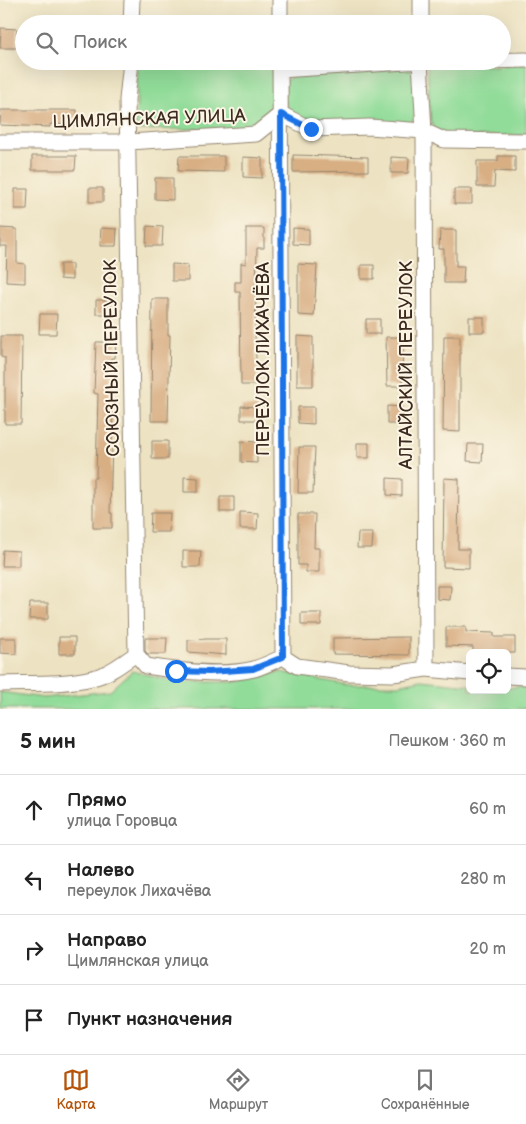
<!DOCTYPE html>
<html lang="ru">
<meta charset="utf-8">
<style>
:root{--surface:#fff;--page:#f6f6f6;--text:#222;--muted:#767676;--line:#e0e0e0;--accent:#b45309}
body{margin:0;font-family:"Balsamiq Sans",sans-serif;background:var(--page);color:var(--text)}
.controls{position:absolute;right:15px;bottom:15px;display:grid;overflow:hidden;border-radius:8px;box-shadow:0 5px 20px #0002}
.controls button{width:45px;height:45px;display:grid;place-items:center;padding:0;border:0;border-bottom:1px solid var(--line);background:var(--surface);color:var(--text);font:25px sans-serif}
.stop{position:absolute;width:15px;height:15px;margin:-11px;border:4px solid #1a73e8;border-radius:50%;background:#fff}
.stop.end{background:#1a73e8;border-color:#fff;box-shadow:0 1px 5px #0008}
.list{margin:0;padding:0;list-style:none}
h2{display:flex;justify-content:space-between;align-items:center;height:65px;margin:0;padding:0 20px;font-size:21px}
h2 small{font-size:16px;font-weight:400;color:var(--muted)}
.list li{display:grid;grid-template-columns:32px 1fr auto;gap:15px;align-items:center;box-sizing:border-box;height:70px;padding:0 20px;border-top:1px solid var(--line)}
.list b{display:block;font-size:19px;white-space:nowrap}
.list p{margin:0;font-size:16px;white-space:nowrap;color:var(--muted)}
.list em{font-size:16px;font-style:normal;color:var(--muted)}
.icon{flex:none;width:28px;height:28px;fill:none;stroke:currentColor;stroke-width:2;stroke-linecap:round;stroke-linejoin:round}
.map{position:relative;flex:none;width:526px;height:709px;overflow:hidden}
.search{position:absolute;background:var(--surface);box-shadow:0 5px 20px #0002;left:15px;right:15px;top:15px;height:55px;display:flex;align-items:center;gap:12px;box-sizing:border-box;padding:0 18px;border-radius:28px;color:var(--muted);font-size:19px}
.sheet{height:345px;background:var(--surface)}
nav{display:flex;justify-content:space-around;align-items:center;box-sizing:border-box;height:70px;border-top:1px solid var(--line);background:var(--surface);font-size:14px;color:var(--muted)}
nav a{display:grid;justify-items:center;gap:2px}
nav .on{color:var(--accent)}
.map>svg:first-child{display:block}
</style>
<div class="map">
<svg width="526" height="709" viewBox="0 0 526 709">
<rect width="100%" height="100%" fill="#fcf5e5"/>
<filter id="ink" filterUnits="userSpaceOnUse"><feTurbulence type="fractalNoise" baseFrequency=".02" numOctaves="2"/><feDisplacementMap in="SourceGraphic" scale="10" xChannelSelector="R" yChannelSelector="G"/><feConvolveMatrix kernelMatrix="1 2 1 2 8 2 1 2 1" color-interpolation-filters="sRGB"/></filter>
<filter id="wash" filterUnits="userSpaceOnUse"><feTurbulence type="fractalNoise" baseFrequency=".0096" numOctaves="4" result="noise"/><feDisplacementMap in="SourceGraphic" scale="20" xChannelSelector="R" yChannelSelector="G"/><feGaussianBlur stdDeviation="1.12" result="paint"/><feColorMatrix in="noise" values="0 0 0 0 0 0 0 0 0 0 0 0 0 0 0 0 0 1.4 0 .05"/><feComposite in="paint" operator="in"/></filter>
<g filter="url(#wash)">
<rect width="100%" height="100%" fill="#ede3c3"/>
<path fill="#91dc99" stroke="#66835c" d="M 436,61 L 495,66 L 526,63 L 526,135 L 455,137 L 435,130 L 431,122 L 427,65 Z
M 138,62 L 272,62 C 279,101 276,102 250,128 L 136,130 Z
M 408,67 L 414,73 L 417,112 L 411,123 L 314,124 L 289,111 L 285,100 L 285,81 L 299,73 Z
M 132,671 L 175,682 L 237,682 L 281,672 L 347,685 L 399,685 L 421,680 L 470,685 L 470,690 L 507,690 L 507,688 L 526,686 L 526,709 L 0,709 L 0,692 L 44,698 L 110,691 Z"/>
<g id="blocks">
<path fill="#d8ae83" d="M 1,28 L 17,29 L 16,48 L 0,48 Z
M 1,110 L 77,110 L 77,125 L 50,124 L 50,127 L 0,125 Z
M 293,155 L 368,157 L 368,171 L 293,172 Z
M 32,156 L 76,156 L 75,170 L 32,170 Z
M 179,156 L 224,156 L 224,172 L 178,171 Z
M 498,156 L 515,156 L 515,172 L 495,171 L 494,187 L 477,187 L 477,161 L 498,161 Z
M 243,157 L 262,158 L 262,178 L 243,177 Z
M 391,157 L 409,158 L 408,173 L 391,173 Z
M 155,178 L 173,178 L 173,200 L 155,199 Z
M 89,188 L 103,188 L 103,202 L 89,202 Z
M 15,189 L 28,189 L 27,209 L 15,209 Z
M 454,189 L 472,189 L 472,204 L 454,204 Z
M 147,226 L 163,227 L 162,246 L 146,246 Z
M 0,228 L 17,229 L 17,263 L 25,264 L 25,283 L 6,282 L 7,246 L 0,246 Z
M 101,228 L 117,229 L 116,246 L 100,246 Z
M 246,228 L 264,228 L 264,248 L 257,248 L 255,334 L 257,385 L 241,385 L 240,292 L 235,292 L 235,282 L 241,282 L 241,263 L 246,264 Z
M 293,228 L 309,229 L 309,245 L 293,244 Z
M 440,230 L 456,230 L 456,266 L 464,266 L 463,283 L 444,283 L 444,249 L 439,249 Z
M 60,264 L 72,264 L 72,280 L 60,279 Z
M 172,264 L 188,265 L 188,281 L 172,281 Z
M 298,264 L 317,265 L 314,316 L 298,315 Z
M 361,265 L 374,265 L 374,279 L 361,279 Z
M 152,299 L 168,299 L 168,335 L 170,335 L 168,421 L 151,421 Z
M 96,300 L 111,300 L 111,314 L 96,314 Z
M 40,314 L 57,314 L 56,334 L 39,334 Z
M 469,317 L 484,317 L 484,332 L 469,332 Z
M 366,319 L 380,319 L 380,334 L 366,334 Z
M 1,336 L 22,336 L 21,424 L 5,424 L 5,358 L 1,357 Z
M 297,336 L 313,337 L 313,386 L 297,386 Z
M 444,336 L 460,336 L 460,432 L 443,431 Z
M 386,337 L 403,337 L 402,386 L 387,386 Z
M 96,342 L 116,342 L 115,358 L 111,358 L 110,407 L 113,407 L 110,513 L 112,513 L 112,528 L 93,528 L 93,478 L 96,478 L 98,394 L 94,393 Z
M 241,406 L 258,407 L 258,420 L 241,420 Z
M 387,406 L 402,407 L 402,424 L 387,424 Z
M 298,407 L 314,407 L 314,424 L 298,423 Z
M 152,441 L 168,441 L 168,459 L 152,459 Z
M 241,441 L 257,442 L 257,463 L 241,462 Z
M 357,443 L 369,443 L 369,458 L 357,458 Z
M 468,444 L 483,444 L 482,462 L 467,461 Z
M 299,447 L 315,447 L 313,493 L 298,493 Z
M 184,477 L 198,478 L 198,492 L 184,492 Z
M 387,478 L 402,479 L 402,496 L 387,495 Z
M 444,478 L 459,479 L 458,549 L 469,549 L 469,568 L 443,567 Z
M 220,497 L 234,497 L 234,512 L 220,512 Z
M 240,512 L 258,513 L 257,529 L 240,529 Z
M 151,513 L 170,513 L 169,532 L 150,532 Z
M 298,514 L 315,514 L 314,548 L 319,548 L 319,572 L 306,572 L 306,565 L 298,565 Z
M 358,533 L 373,533 L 372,548 L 357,548 Z
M 3,550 L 19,551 L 19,566 L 2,566 Z
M 183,551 L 201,551 L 200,567 L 183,567 Z
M 437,586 L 451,586 L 450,600 L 437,599 Z
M 30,603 L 48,603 L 48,619 L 29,619 Z
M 301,613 L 321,613 L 321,625 L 301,625 Z
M 446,627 L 466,627 L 466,632 L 494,633 L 494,637 L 515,637 L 515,653 L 473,653 L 473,647 L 446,646 Z
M 59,637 L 75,637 L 75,654 L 59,654 Z
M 409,637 L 409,655 L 333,654 L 333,638 Z
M 0,638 L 16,638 L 16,654 L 0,653 Z
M 145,638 L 167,638 L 166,654 L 148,654 L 145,651 Z
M 207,639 L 226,639 L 226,655 L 188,652 L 188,640 Z"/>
</g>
</g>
<g filter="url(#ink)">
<use href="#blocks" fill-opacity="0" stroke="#948670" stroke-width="1"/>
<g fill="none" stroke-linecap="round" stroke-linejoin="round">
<defs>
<path id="minor" d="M 280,0 L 280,24
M 131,24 L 132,0
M 421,24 L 421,0
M 131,61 L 127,100 L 136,654
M 280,61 L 283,657
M 420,61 L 424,131 L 426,669
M 483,61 L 526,60
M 280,70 L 422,61
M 0,142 L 128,142 L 256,134 L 281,114 L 311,129 L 369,127 L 424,131 L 444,140 L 526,141
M 507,676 L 526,677
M 0,684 C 30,683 63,685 92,678 C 108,675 123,663 136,654 L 146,666 C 178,671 223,677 254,669 C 264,666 274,661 283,657 L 297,666 L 349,673 L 393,674 L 426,669 L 470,673"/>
</defs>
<use href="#minor" stroke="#948670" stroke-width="17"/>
<use href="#minor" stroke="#fff" stroke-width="15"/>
</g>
</g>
<g fill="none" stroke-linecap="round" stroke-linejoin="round" filter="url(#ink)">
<path stroke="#1a73e8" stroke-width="6" d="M 176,671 L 209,672 L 253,669 L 283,657 L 281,114 L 311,129"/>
</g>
<g text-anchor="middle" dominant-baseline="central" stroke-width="4" stroke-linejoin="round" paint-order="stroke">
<g font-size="18" fill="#3b2a1e" stroke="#fcf5e5">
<text transform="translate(149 119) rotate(-2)">ЦИМЛЯНСКАЯ УЛИЦА</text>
<text transform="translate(112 358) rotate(-91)">СОЮЗНЫЙ ПЕРЕУЛОК</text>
<text transform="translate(263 359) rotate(-90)">ПЕРЕУЛОК ЛИХАЧЁВА</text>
<text transform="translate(406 365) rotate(-90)">АЛТАЙСКИЙ ПЕРЕУЛОК</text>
</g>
</g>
</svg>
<div class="controls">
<button><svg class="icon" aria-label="locate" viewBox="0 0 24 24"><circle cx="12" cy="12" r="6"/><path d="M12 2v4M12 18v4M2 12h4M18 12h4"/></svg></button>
</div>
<div class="stop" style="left:176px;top:671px"></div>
<div class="stop end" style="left:311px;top:129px"></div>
<div class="search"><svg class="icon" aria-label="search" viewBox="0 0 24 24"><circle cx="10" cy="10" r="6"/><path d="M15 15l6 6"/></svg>Поиск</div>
</div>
<section class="sheet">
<h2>5 мин<small>Пешком · 360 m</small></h2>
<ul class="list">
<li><svg class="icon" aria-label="ahead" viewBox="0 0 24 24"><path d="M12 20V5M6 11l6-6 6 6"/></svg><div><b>Прямо</b><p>улица Горовца</p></div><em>60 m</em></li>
<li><svg class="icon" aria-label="left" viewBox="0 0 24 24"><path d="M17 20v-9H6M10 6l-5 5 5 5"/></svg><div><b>Налево</b><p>переулок Лихачёва</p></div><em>280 m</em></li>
<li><svg class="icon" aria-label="right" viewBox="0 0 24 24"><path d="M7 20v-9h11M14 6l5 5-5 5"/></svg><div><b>Направо</b><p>Цимлянская улица</p></div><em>20 m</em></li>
<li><svg class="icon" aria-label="arrive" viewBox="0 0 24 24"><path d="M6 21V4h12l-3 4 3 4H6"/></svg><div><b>Пункт назначения</b></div></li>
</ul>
</section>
<nav>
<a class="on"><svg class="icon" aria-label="map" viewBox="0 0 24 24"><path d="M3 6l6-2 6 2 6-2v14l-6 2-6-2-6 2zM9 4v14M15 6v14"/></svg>Карта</a>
<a><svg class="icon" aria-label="directions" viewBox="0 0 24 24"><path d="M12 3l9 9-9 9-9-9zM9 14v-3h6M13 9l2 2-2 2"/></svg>Маршрут</a>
<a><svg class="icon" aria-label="saved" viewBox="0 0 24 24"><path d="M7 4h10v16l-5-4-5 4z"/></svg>Сохранённые</a>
</nav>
